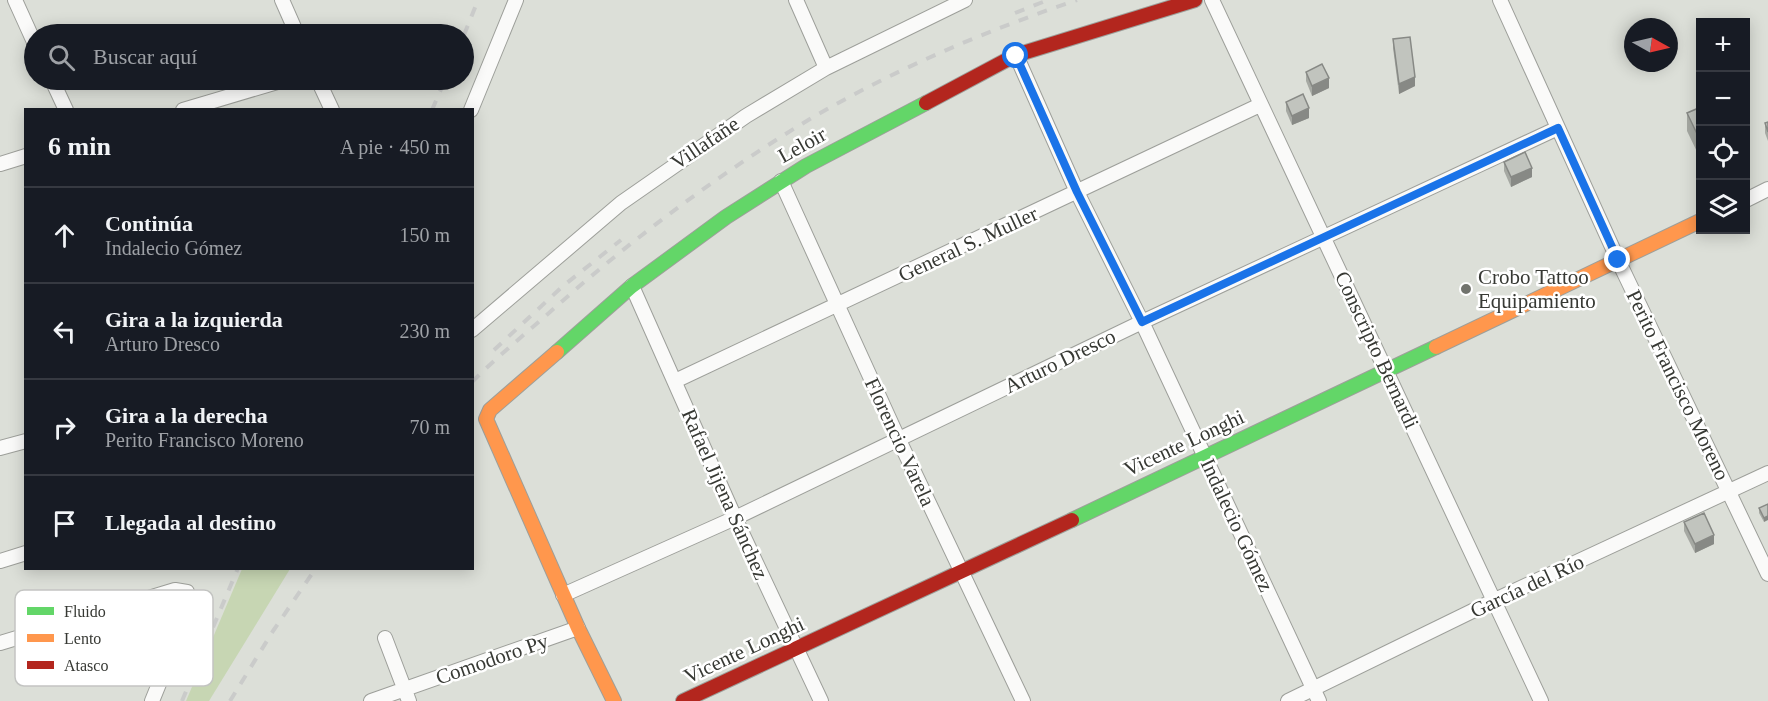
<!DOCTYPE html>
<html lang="es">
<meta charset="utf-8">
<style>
:root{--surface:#171b24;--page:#20242c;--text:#f1f3f6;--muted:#9ea1a6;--line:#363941}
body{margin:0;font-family:"Times New Roman",serif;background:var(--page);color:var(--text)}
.controls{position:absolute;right:18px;top:18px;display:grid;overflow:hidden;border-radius:0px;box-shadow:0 3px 15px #0003}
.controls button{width:54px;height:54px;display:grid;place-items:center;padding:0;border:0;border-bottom:2px solid var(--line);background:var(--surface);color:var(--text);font:30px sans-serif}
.compass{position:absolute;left:1624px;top:18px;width:54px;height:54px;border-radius:50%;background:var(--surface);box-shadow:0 3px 15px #0003;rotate:98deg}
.stop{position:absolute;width:18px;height:18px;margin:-14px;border:4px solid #1a73e8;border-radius:50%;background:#fff}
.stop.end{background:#1a73e8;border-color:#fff;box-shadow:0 2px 6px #0008}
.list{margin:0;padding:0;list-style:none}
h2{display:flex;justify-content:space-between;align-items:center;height:78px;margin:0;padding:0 24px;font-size:26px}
h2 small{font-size:20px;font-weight:400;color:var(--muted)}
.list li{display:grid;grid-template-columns:39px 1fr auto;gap:18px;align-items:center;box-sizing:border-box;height:96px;padding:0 24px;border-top:2px solid var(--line)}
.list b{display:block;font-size:22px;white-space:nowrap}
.list p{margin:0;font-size:20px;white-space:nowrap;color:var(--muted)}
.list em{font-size:20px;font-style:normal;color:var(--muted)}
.icon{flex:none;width:33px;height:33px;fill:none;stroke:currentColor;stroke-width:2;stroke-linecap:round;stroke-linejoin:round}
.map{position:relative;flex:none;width:1768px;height:701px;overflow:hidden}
.search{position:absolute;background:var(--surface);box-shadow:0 3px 15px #0003;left:24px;top:24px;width:450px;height:66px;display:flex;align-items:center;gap:15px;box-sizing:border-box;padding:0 21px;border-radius:33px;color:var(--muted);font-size:22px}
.panel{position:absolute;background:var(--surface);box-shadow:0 3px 15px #0003;left:24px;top:108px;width:450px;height:462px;border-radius:0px}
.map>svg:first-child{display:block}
</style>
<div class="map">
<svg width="1768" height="701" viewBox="0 0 1768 701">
<rect width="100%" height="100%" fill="#dcdfd8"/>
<path fill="#c7d6b3" d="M 242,569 L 290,569 L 209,701 L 186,701 Z"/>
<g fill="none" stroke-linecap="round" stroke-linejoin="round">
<defs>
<path id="street" d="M 15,0 L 34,42
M 282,0 L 297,34
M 796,0 L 826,68
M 1212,0 L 1541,701
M 1500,0 L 1618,260 L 1768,574
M 1016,55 L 1077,192 L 1142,322 L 1319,701
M 52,80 L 66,110
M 318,80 L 332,110
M 183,110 L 284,80
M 471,110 L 516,0
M 0,164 L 26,156
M 781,181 L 898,438 L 1023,701
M 1746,200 L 1768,189
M 632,286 L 735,518 L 821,701
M 472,330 L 621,203 L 746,116 L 826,68 L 965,0
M 675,381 L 1260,105
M 0,448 L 26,441
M 0,561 L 26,553
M 563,595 L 735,518 L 1142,322 L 1558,128
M 385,638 L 409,701
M 0,643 L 175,590 L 187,592 L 190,599 L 190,608 L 152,701
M 371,701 L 578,628
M 1288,701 L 1495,600 L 1768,473"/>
<path id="fast" d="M 557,352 L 632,286 L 726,217 L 806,166 L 926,103
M 1072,520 L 1436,347"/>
<path id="slow" d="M 1436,347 L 1700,221
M 557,352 L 490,410 L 486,419 L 578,628 L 614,701"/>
<path id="jam" d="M 926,103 L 1016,55 L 1195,0
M 683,701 L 1072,520"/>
</defs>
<use href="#street" stroke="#9d9f9a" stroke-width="16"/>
<use href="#fast" stroke="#9d9f9a" stroke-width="16"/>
<use href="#slow" stroke="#9d9f9a" stroke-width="16"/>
<use href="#jam" stroke="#9d9f9a" stroke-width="16"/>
<use href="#street" stroke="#fafaf9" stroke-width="14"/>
<use href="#fast" stroke="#63d668" stroke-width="14"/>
<use href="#slow" stroke="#ff974d" stroke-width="14"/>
<use href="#jam" stroke="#b3261e" stroke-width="14"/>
<path stroke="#cacbca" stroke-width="4" stroke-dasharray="10 10" stroke-linecap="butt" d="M 1015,13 L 1048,0
M 464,35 L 478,0
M 432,110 L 445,80
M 494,350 L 563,286 L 621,240
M 472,382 C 497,357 524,335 550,312 C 627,243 712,179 800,125 C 886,73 982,32 1077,0
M 182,701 L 238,568
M 230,701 L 273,631 L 316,568"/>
</g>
<path fill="#a6a9a3" d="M 1393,39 L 1415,86 L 1399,94 L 1393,48 Z
M 1306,72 L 1329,88 L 1312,96 L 1306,81 Z
M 1286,102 L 1309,118 L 1292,125 L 1286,111 Z
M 1701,107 L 1701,160 L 1687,131 L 1687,113 Z
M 1768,122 L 1768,141 L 1765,133 L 1765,123 Z
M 1504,162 L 1532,177 L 1511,187 L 1504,171 Z
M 1768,504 L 1764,522 L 1759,513 L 1759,508 Z
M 1684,522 L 1714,544 L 1695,553 L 1684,531 Z"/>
<path fill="#878985" d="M 1415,77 L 1415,86 L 1399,94 L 1399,84 Z
M 1329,78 L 1329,88 L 1312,96 L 1312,86 Z
M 1309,108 L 1309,118 L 1292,125 L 1292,116 Z
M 1749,167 L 1749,185 L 1746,187 L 1746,169 Z
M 1532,168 L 1532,177 L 1511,187 L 1511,177 Z
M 1768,516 L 1768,520 L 1764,522 L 1764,518 Z
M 1714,535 L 1714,544 L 1695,553 L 1695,544 Z"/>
<path fill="#c1c4be" stroke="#878985" stroke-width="1.5" d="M 1410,37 L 1415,77 L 1399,84 L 1393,39 Z
M 1322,64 L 1329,78 L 1312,86 L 1306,72 Z
M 1303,94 L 1309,108 L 1292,116 L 1286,102 Z
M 1701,107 L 1701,142 L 1687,113 Z
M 1768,122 L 1768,132 L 1765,123 Z
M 1525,152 L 1532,168 L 1511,177 L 1504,162 Z
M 1746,160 L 1749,167 L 1746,169 Z
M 1768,504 L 1768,516 L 1764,518 L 1759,508 Z
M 1704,513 L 1714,535 L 1695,544 L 1684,522 Z"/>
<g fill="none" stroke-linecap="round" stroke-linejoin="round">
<path stroke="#1a73e8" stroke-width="8" d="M 1016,56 L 1077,192 L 1142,322 L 1558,128 L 1618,260"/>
</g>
<circle fill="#71736d" stroke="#fff" stroke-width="2" cx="1466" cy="289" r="6"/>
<g text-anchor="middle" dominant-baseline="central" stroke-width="5" stroke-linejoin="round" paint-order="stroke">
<g font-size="21" fill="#373934" stroke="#fff">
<text transform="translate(705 143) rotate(-34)">Villafañe</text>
<text transform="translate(802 145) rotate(-29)">Leloir</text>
<text transform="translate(968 244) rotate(-25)">General S. Muller</text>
<text transform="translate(1377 350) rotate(65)">Conscripto Bernardi</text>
<text transform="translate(1060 361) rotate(-26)">Arturo Dresco</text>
<text transform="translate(1678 385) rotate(64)">Perito Francisco Moreno</text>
<text transform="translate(900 442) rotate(65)">Florencio Varela</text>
<text transform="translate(1184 443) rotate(-25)">Vicente Longhi</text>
<text transform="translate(725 494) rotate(66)">Rafael Jijena Sánchez</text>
<text transform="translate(1237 525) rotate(65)">Indalecio Gómez</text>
<text transform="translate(1527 586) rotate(-25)">García del Río</text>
<text transform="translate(744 650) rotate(-25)">Vicente Longhi</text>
<text transform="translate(492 659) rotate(-19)">Comodoro Py</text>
</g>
<g font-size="21" fill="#373934" stroke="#fff" text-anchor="start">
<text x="1478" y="277">Crobo Tattoo<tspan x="1478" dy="24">Equipamiento</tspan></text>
</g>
</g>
<rect x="15" y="590" width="198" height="96" rx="9" fill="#fff" stroke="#c3c4c2" stroke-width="1.5"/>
<rect x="27" y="607" width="27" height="8" fill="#63d668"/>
<rect x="27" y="634" width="27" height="8" fill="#ff974d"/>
<rect x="27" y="661" width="27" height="8" fill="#b3261e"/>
<g font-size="16" fill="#373934">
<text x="64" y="617">Fluido</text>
<text x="64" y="644">Lento</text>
<text x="64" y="671">Atasco</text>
</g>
</svg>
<div class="controls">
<button>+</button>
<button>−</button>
<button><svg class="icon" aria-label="locate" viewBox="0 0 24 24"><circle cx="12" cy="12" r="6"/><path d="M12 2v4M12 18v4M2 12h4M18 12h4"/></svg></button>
<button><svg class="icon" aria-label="layers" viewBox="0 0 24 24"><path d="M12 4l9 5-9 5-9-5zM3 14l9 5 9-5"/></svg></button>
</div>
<svg class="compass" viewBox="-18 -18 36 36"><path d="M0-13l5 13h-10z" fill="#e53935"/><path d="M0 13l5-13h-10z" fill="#9ea1a6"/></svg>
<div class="stop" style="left:1016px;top:56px"></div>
<div class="stop end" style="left:1618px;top:260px"></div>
<div class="search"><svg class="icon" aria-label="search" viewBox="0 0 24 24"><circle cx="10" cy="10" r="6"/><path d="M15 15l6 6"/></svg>Buscar aquí</div>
<section class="panel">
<h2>6 min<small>A pie · 450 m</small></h2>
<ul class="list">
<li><svg class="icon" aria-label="ahead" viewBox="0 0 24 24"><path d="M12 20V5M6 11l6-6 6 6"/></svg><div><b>Continúa</b><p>Indalecio Gómez</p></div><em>150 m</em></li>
<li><svg class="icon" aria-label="left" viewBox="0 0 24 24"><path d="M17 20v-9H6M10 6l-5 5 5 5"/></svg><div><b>Gira a la izquierda</b><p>Arturo Dresco</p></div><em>230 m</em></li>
<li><svg class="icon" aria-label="right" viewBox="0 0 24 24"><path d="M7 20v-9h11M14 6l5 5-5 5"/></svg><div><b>Gira a la derecha</b><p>Perito Francisco Moreno</p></div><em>70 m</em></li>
<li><svg class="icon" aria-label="arrive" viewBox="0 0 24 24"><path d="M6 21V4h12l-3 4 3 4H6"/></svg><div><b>Llegada al destino</b></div></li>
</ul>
</section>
</div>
